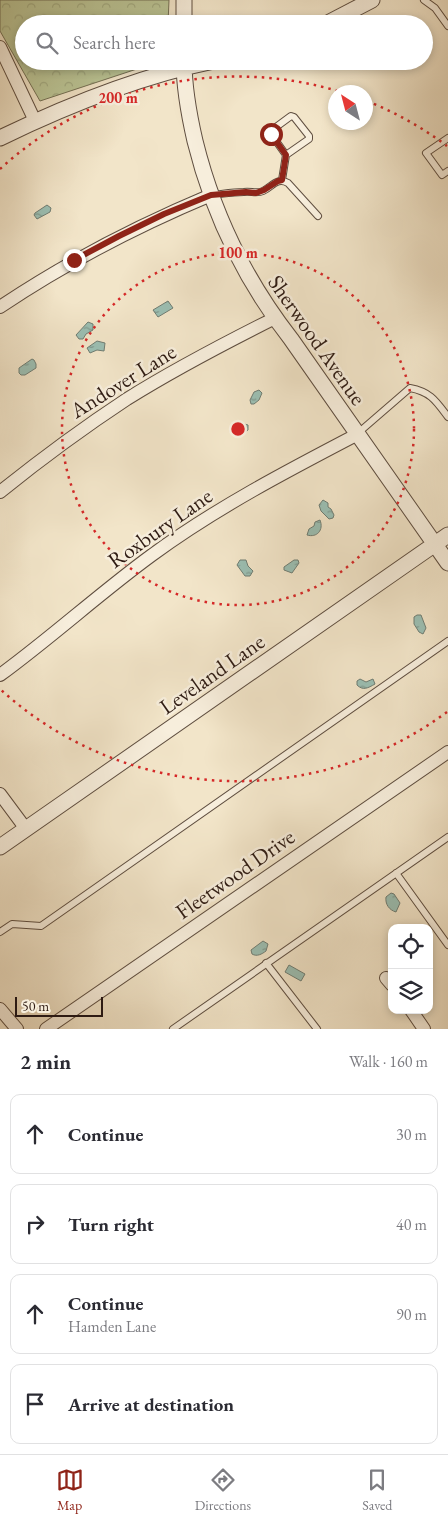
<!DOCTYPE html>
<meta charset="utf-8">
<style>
:root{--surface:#fff;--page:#f2f2f3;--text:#2b2b33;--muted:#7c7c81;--line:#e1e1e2;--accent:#8f2418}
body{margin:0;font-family:"EB Garamond",serif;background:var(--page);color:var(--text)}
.controls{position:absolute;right:15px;bottom:15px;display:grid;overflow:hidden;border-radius:10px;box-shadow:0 2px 8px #0003}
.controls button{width:45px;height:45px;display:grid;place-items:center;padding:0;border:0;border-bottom:1px solid var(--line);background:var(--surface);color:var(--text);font:25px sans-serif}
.compass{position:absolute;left:328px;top:85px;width:45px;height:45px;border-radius:50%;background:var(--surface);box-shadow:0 2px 8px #0003;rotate:324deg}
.scale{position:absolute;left:15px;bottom:12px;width:88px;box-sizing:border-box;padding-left:5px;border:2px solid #2e1b13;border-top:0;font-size:14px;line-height:18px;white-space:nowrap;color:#2e1b13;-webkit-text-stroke:4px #f7eedc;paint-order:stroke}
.stop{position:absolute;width:15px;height:15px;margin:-11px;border:4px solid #8f2418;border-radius:50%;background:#fff}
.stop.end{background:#8f2418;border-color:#fff;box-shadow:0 1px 5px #0008}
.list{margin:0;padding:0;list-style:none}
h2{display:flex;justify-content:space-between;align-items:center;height:65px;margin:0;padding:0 20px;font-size:21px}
h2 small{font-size:16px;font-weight:400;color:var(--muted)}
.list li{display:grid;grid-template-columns:32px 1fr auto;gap:15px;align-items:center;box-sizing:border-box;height:80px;margin:0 10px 10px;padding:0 10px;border:1px solid var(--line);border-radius:10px}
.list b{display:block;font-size:19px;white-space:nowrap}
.list p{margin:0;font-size:16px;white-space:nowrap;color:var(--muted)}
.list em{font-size:16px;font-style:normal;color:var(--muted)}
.icon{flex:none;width:28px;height:28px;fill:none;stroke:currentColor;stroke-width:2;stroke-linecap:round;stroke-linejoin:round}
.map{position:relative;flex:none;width:448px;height:1029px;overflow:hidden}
.search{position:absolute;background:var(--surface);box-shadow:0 2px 8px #0003;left:15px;right:15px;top:15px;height:55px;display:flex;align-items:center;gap:12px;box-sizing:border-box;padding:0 18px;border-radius:28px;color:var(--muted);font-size:19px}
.sheet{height:425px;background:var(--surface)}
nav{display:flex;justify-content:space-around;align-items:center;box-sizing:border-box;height:70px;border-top:1px solid var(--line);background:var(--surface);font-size:14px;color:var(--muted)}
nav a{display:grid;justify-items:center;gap:2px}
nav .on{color:var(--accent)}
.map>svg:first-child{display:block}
</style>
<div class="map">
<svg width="448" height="1029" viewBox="0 0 448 1029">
<defs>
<pattern id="park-crowns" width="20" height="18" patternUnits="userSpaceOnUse" patternTransform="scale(1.25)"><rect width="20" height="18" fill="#bbc596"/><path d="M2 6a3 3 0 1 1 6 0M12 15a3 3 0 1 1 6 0" fill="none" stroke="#a1a980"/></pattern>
<pattern id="water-ripples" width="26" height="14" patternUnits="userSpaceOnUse" patternTransform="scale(1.25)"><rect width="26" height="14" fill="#9bbfb3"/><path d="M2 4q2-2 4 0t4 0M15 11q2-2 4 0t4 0" fill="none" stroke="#7f9a90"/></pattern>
</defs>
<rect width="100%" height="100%" fill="#f2e5c9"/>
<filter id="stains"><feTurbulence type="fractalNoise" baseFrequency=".004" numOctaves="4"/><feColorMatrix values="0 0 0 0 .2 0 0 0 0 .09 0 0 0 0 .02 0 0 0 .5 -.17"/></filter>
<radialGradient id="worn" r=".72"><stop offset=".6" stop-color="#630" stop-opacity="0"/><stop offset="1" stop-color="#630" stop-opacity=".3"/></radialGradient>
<path fill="url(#park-crowns)" stroke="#747054" d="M 0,0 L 169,0 L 168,24 L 24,24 L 24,61 L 161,61 L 40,101 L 0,31 Z"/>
<path fill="url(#water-ripples)" stroke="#6f7d73" d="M 47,205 L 51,208 L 50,212 L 37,219 L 34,215 L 35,213 Z
M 168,301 L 173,308 L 158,317 L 153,310 Z
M 88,322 L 93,324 L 93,330 L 86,334 L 83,339 L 79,339 L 76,335 Z
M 97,341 L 105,343 L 104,351 L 97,350 L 90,353 L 87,348 Z
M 32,359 L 34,360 L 36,364 L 36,368 L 25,375 L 21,375 L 19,373 L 19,368 Z
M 259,390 L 262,393 L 259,400 L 254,404 L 251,404 L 250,400 L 254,392 Z
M 240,423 L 248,425 L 248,430 L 239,435 L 234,436 L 230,431 L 231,429 Z
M 323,500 L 328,503 L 328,507 L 331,509 L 334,515 L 333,518 L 329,519 L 321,511 L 319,505 Z
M 320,520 C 324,530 317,538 307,535 L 309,529 L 314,526 L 315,522 Z
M 240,560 L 246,560 L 248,566 L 253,571 L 250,576 L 245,576 L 237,565 Z
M 294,560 L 298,560 L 299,563 L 292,573 L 284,570 L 284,567 Z
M 417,615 L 421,615 L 426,628 L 423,634 L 419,632 L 414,624 L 414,617 Z
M 360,679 L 366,682 L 373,679 L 375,684 C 368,688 363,691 357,685 L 357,681 Z
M 391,893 L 394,894 L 400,903 L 396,912 C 389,910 385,904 386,897 Z
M 263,941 L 268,944 L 266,951 C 262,954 257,957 252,954 L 251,950 Z
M 289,965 L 305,974 L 301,981 L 285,972 Z"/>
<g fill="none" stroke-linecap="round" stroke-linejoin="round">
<defs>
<path id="service" d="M 424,0 L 435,8 L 448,26
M 448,138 L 426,153 L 442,175 L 448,171
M 282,180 L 286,155 L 271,134 L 272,130 L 291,116 L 294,117 L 309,136 L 309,139 L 286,155
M 212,195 C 222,194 233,192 244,192 C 251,191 257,194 263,191 C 273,186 277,177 288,183 L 318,216
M 358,433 L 410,388 C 431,392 436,401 448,417
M 396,873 L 448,945
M 0,932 L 12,924 L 41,926 L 448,641
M 266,963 L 317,1029
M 173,1029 L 448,837"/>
<path id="minor" d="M 0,47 L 35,121
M 0,307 C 67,262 137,226 211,195
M 0,492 C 41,459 83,428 127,399 C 175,369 225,343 275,318
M 0,675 C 52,637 100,593 152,555 C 216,508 287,471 358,434
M 0,794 L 26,829
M 386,978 L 392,985
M 0,1009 L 17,1029
M 411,1010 L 424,1029
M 46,1029 L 448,752"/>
<path id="tertiary" d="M 184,0 L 184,24
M 326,24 L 372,0
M 184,61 C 184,88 189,115 195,141 C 213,214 245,280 291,339 L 448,563
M 0,138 C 68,105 140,76 214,61
M 0,847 L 448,535"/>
</defs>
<use href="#service" stroke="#5f4e40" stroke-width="8"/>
<use href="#minor" stroke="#5f4e40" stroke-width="14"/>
<use href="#tertiary" stroke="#5f4e40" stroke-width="17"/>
<use href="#service" stroke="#f7eedc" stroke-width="6"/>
<use href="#minor" stroke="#f7eedc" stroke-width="12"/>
<use href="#tertiary" stroke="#f7eedc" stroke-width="15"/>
</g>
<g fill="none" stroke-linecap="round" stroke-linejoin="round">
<path stroke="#8f2418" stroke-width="6" d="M 74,260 L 119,236 L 164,214 L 211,195 L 246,192 L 256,193 L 264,190 L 278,181 L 282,180 L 286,155 L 271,134"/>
</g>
<g fill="none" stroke="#d62828" stroke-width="2.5" stroke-dasharray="2.5 5">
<circle cx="238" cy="429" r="176"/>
<path d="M447 712A352 352 0 0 1 0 689M0 169A352 352 0 0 1 341 92M367 101A352 352 0 0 1 447 146"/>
</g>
<g text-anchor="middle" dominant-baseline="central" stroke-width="5" stroke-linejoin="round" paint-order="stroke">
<g font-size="22" fill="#2e1b13" stroke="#f7eedc">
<text transform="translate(317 340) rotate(55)">Sherwood Avenue</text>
<text transform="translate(123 381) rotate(-32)">Andover Lane</text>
<text transform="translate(160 528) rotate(-35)">Roxbury Lane</text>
<text transform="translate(212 674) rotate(-35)">Leveland Lane</text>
<text transform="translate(235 874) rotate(-35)">Fleetwood Drive</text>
</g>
</g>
<circle cx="238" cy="429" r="8" fill="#d62828" stroke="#f7eedc" stroke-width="2.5"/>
<g font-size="15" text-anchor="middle" font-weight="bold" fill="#d62828" stroke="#f7eedc" stroke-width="5" stroke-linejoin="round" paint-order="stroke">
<text x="118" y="103">200 m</text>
<text x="238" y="258">100 m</text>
</g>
<rect width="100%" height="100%" filter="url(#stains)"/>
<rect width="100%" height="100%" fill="url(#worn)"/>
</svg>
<div class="controls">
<button><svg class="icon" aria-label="locate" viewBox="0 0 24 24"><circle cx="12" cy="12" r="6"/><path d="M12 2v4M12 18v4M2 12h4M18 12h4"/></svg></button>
<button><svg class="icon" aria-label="layers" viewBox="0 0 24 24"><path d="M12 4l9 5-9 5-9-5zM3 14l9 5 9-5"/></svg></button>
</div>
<svg class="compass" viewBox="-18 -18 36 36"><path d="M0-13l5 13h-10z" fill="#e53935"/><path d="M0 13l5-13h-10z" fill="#7c7c81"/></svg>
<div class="scale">50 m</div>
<div class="stop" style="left:271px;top:134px"></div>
<div class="stop end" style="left:74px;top:260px"></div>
<div class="search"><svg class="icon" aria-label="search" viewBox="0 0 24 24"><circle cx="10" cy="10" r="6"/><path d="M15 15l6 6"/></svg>Search here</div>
</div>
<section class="sheet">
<h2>2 min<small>Walk · 160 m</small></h2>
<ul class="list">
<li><svg class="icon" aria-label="ahead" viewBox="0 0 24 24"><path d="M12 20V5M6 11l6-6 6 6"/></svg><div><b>Continue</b></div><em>30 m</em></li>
<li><svg class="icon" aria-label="right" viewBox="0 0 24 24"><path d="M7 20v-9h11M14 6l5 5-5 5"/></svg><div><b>Turn right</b></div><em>40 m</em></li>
<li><svg class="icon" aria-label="ahead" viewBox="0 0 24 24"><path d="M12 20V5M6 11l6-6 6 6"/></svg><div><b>Continue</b><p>Hamden Lane</p></div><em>90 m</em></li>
<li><svg class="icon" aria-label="arrive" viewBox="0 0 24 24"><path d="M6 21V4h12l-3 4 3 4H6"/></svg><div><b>Arrive at destination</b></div></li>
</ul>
</section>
<nav>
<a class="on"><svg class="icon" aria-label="map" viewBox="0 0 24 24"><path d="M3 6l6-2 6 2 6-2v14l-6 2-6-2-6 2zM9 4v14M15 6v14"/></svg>Map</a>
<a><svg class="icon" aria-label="directions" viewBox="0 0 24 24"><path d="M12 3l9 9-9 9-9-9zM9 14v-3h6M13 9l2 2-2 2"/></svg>Directions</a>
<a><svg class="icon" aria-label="saved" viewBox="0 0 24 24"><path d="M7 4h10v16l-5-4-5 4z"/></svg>Saved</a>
</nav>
